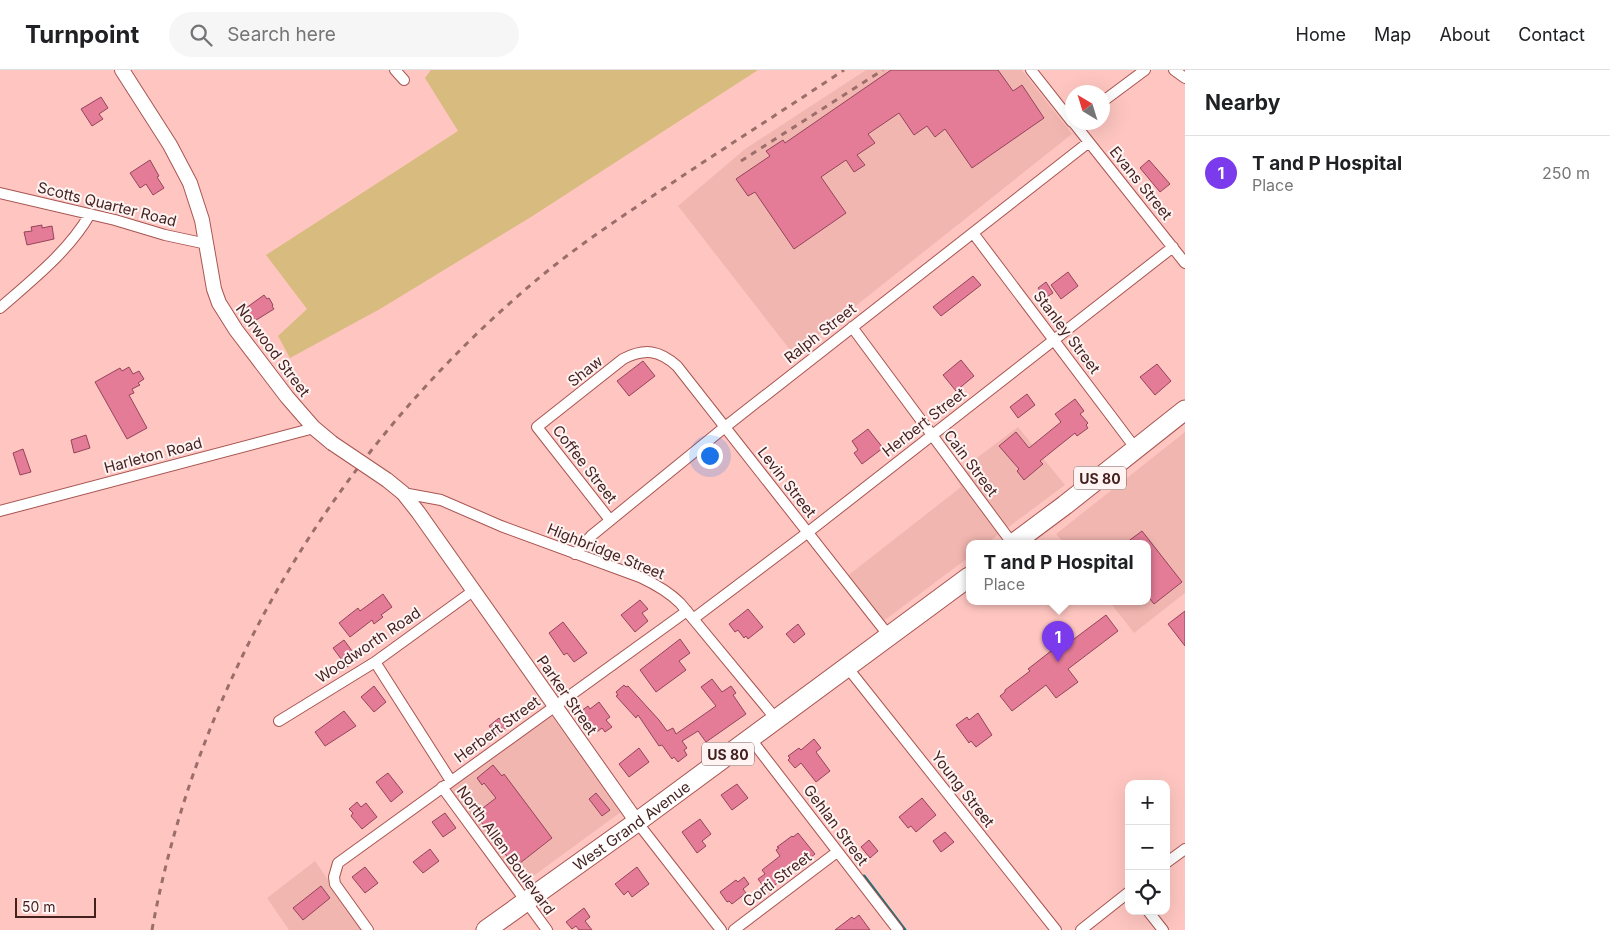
<!DOCTYPE html>
<meta charset="utf-8">
<style>
:root{--surface:#fff;--page:#f6f6f6;--text:#202124;--muted:#757577;--line:#e0e0e0;--accent:#7c3aed}
body{margin:0;font-family:Inter,sans-serif;background:var(--page);color:var(--text)}
.controls{position:absolute;right:15px;bottom:15px;display:grid;overflow:hidden;border-radius:10px;box-shadow:0 5px 20px #0002}
.controls button{width:45px;height:45px;display:grid;place-items:center;padding:0;border:0;border-bottom:1px solid var(--line);background:var(--surface);color:var(--text);font:25px sans-serif}
.compass{position:absolute;left:1065px;top:15px;width:45px;height:45px;border-radius:50%;background:var(--surface);box-shadow:0 5px 20px #0002;rotate:322deg}
.scale{position:absolute;left:15px;bottom:12px;width:81px;box-sizing:border-box;padding-left:5px;border:2px solid #431f1d;border-top:0;font-size:14px;line-height:18px;white-space:nowrap;color:#431f1d;-webkit-text-stroke:4px #fef4f3;paint-order:stroke}
.you{position:absolute;left:709px;top:385px;width:18px;height:18px;margin:-12px;border:4px solid #fff;border-radius:50%;background:#1a73e8;box-shadow:0 0 0 8px #1a73e833}
.badge{display:grid;place-items:center;width:32px;height:32px;border-radius:50%;background:var(--accent);color:#fff;font-size:16px;font-weight:700}
.pin{position:absolute;translate:-50% -41px;filter:drop-shadow(0 1px 2px #0008)}
.pin::after{content:'';position:absolute;top:26px;width:18px;height:15px;background:inherit;clip-path:polygon(0 0,100% 0,50% 100%)}
.popup{position:absolute;left:966px;top:470px;width:185px;height:65px;box-sizing:border-box;display:grid;place-content:center;border-radius:10px;background:var(--surface);filter:drop-shadow(0 1px 4px #0005);font-size:16px;white-space:nowrap;color:var(--muted)}
.popup b{font-size:19px;color:var(--text)}
.popup::after{content:'';position:absolute;left:50%;top:100%;margin-left:-10px;border:10px solid transparent;border-top-color:var(--surface)}
.list{margin:0;padding:0;list-style:none}
h2{display:flex;justify-content:space-between;align-items:center;height:65px;margin:0;padding:0 20px;font-size:21px}
h2 small{font-size:16px;font-weight:400;color:var(--muted)}
.list li{display:grid;grid-template-columns:32px 1fr auto;gap:15px;align-items:center;box-sizing:border-box;height:75px;padding:0 20px;border-top:1px solid var(--line)}
.list b{display:block;font-size:19px;white-space:nowrap}
.list p{margin:0;font-size:16px;white-space:nowrap;color:var(--muted)}
.list em{font-size:16px;font-style:normal;color:var(--muted)}
.icon{flex:none;width:28px;height:28px;fill:none;stroke:currentColor;stroke-width:2;stroke-linecap:round;stroke-linejoin:round}
.map{position:relative;flex:none;width:1185px;height:860px;overflow:hidden}
header{display:flex;align-items:center;gap:30px;box-sizing:border-box;height:70px;padding:0 25px;background:var(--surface);border-bottom:1px solid var(--line)}
header strong{font-size:24px}
nav{display:flex;gap:28px;margin-inline-start:auto;font-size:18px}
.search{width:350px;height:45px;background:var(--page);display:flex;align-items:center;gap:12px;box-sizing:border-box;padding:0 18px;border-radius:28px;color:var(--muted);font-size:19px}
main{display:flex}
aside{flex:1;background:var(--surface)}
.map>svg:first-child{display:block}
</style>
<header>
<strong>Turnpoint</strong>
<div class="search"><svg class="icon" aria-label="search" viewBox="0 0 24 24"><circle cx="10" cy="10" r="6"/><path d="M15 15l6 6"/></svg>Search here</div>
<nav><a>Home</a><a>Map</a><a>About</a><a>Contact</a></nav>
</header>
<main>
<div class="map">
<svg width="1185" height="860" viewBox="0 0 1185 860">
<rect width="100%" height="100%" fill="#ffc6c1"/>
<path fill="#f2b6b0" d="M 866,0 L 1022,0 L 1072,64 L 794,285 L 678,136 L 745,79 Z
M 1018,357 L 1065,415 L 987,473 L 969,473 L 969,487 L 881,553 L 846,507 L 961,417 L 954,405 Z
M 1185,362 L 1185,523 L 1134,563 L 1109,531 L 1147,531 L 1147,473 L 1064,473 L 1056,464 Z
M 550,644 L 621,742 L 517,818 L 448,718 Z
M 315,791 L 364,860 L 289,860 L 267,828 Z"/>
<path fill="#d8bb7e" d="M 431,0 L 758,0 L 531,147 L 380,239 L 290,288 L 278,266 L 307,239 L 266,185 L 458,61 L 425,8 Z"/>
<g fill="none" stroke-linecap="round" stroke-linejoin="round">
<path stroke="#14737b" stroke-width="3" d="M 864,806 L 905,860"/>
</g>
<path fill="#e47c97" stroke="#94445a" d="M 891,0 L 998,0 L 1013,21 L 1022,15 L 1044,48 L 972,98 L 945,59 L 935,67 L 927,56 L 914,65 L 899,43 L 868,64 L 875,73 L 857,85 L 865,95 L 854,102 L 846,90 L 821,107 L 846,143 L 794,179 L 755,122 L 748,126 L 736,109 L 770,86 L 766,81 L 783,70 L 785,73 Z
M 101,27 L 108,38 L 99,44 L 103,49 L 92,56 L 81,39 Z
M 150,90 L 159,106 L 157,107 L 164,118 L 153,125 L 146,114 L 140,118 L 130,103 Z
M 1149,90 L 1170,114 L 1160,122 L 1140,98 Z
M 42,155 L 42,158 L 52,156 L 54,169 L 27,175 L 24,162 L 32,161 L 31,157 Z
M 1068,202 L 1078,216 L 1061,229 L 1051,215 Z
M 973,206 L 981,215 L 941,246 L 933,237 Z
M 1046,212 L 1053,223 L 1045,228 L 1038,218 Z
M 264,225 L 267,229 L 269,228 L 273,235 L 272,236 L 274,239 L 253,252 L 245,240 L 246,238 Z
M 961,290 L 974,306 L 956,321 L 943,305 Z
M 643,291 L 655,306 L 629,326 L 617,311 Z
M 1157,294 L 1171,311 L 1155,325 L 1140,307 Z
M 129,297 L 133,304 L 139,301 L 144,309 L 138,313 L 140,315 L 132,319 L 134,323 L 129,325 L 147,358 L 127,369 L 95,312 L 120,298 L 122,301 Z
M 1027,324 L 1035,335 L 1018,348 L 1010,337 Z
M 1075,329 L 1084,341 L 1080,344 L 1088,353 L 1086,355 L 1088,358 L 1077,366 L 1075,363 L 1040,391 L 1043,394 L 1024,410 L 1017,401 L 1019,399 L 999,376 L 1016,362 L 1029,378 L 1061,352 L 1055,344 Z
M 868,359 L 883,378 L 862,394 L 854,383 L 858,380 L 852,371 Z
M 86,365 L 90,378 L 74,383 L 71,370 Z
M 23,379 L 31,402 L 20,405 L 13,383 Z
M 1142,461 L 1182,512 L 1154,534 L 1147,525 L 1147,473 L 1126,473 Z
M 383,524 L 392,537 L 381,545 L 383,547 L 374,554 L 372,550 L 350,567 L 339,553 L 358,538 L 360,541 Z
M 640,530 L 648,539 L 642,543 L 648,551 L 635,562 L 621,545 Z
M 748,539 L 763,557 L 748,569 L 746,566 L 744,568 L 738,560 L 735,562 L 729,554 Z
M 1185,541 L 1185,576 L 1168,554 Z
M 1106,545 L 1118,561 L 1068,599 L 1078,612 L 1056,628 L 1046,615 L 1012,641 L 1000,626 L 1005,622 L 1005,620 L 1030,601 L 1028,599 L 1051,581 L 1054,584 Z
M 563,552 L 587,583 L 574,592 L 567,583 L 564,585 L 549,563 Z
M 798,554 L 805,564 L 794,573 L 786,564 Z
M 680,569 L 690,583 L 679,591 L 686,600 L 656,622 L 640,600 Z
M 344,570 L 358,589 L 347,597 L 333,578 Z
M 712,609 L 722,622 L 731,616 L 736,623 L 733,625 L 746,644 L 706,672 L 698,661 L 682,671 L 687,678 L 684,680 L 687,685 L 678,692 L 674,687 L 672,689 L 662,675 L 659,676 L 638,645 L 636,648 L 616,626 L 618,625 L 616,622 L 624,615 L 626,617 L 628,616 L 659,650 L 667,661 L 673,658 L 676,664 L 716,636 L 701,617 Z
M 374,616 L 386,632 L 374,642 L 361,627 Z
M 599,632 L 610,647 L 606,650 L 612,657 L 605,662 L 602,658 L 597,662 L 581,641 L 588,636 L 590,639 Z
M 344,641 L 356,656 L 325,676 L 315,662 Z
M 978,643 L 992,665 L 976,677 L 971,671 L 969,673 L 956,655 L 967,647 L 969,650 Z
M 499,648 L 506,658 L 496,665 L 489,656 Z
M 814,669 L 821,678 L 816,682 L 830,701 L 816,712 L 801,693 L 795,698 L 788,690 L 790,688 L 788,686 L 799,678 L 801,680 Z
M 639,678 L 649,692 L 629,707 L 619,694 Z
M 493,695 L 502,706 L 504,704 L 552,768 L 515,797 L 475,744 L 496,728 L 484,713 L 482,715 L 477,708 Z
M 388,703 L 403,722 L 391,732 L 376,712 Z
M 737,714 L 748,728 L 732,740 L 721,725 Z
M 596,723 L 610,740 L 602,746 L 589,729 Z
M 922,728 L 936,745 L 916,762 L 911,756 L 908,758 L 899,747 Z
M 357,732 L 361,737 L 366,733 L 377,747 L 362,759 L 351,746 L 353,743 L 349,739 Z
M 445,743 L 456,758 L 443,767 L 432,752 Z
M 700,749 L 711,764 L 702,771 L 706,776 L 697,783 L 682,762 Z
M 945,762 L 954,772 L 941,782 L 933,771 Z
M 798,763 L 815,784 L 775,815 L 774,814 L 766,820 L 758,809 L 765,804 L 762,800 L 780,786 L 776,780 L 779,778 L 777,777 L 792,766 L 793,767 Z
M 869,770 L 878,781 L 870,788 L 861,777 Z
M 430,779 L 439,791 L 423,803 L 413,792 Z
M 365,797 L 378,813 L 365,823 L 352,807 Z
M 637,797 L 649,814 L 632,827 L 628,821 L 624,825 L 615,814 Z
M 744,807 L 749,814 L 743,819 L 746,823 L 732,834 L 729,831 L 727,832 L 720,822 L 736,810 L 738,812 Z
M 321,816 L 330,828 L 303,850 L 293,838 Z
M 584,838 L 590,847 L 585,851 L 592,860 L 579,860 L 576,856 L 572,859 L 566,852 Z
M 859,845 L 870,860 L 835,860 L 852,847 L 854,849 Z"/>
<g fill="none" stroke-linecap="round" stroke-linejoin="round">
<defs>
<path id="street" d="M 395,0 L 404,10
M 1031,0 L 1072,52
M 1174,0 L 1185,8
M 1102,32 L 1145,0
M 1073,52 L 1185,193
M 0,123 L 115,150 L 165,165 L 207,174
M 973,163 L 1136,379
M 0,238 C 32,210 69,181 90,144
M 852,257 L 1012,473
M 403,423 L 441,430 L 501,456 L 640,507 C 655,514 668,521 680,533 L 776,649
M 0,441 L 314,358
M 610,450 L 537,357 L 623,289 C 645,278 659,280 677,296 L 889,566
M 575,484 L 591,466 L 725,357 L 1089,72
M 693,549 L 807,463 L 1173,177
M 375,592 L 451,711
M 847,597 L 1056,860
M 279,651 L 375,592 L 473,521
M 750,668 L 898,860
M 442,717 L 547,860
M 637,752 L 721,860
M 1166,793 L 1185,779
M 1148,841 L 1163,860
M 368,860 L 335,814 L 334,807 L 338,793 L 687,541
M 734,860 L 837,782
M 1081,860 L 1129,822"/>
<path id="secondary" d="M 122,0 L 170,75 L 190,113 L 202,150 L 214,219 L 219,233 L 236,260 L 287,327 L 314,358 L 332,373
M 387,410 L 403,423 L 418,442 L 637,752"/>
<g id="highway">
<path d="M 1014,473 L 1065,435 L 1185,340"/>
<path id="s1" d="M 486,860 L 637,752 L 969,507"/>
</g>
</defs>
<use href="#street" stroke="#a85551" stroke-width="12"/>
<use href="#secondary" stroke="#a85551" stroke-width="16"/>
<use href="#highway" stroke="#a85551" stroke-width="21"/>
<use href="#street" stroke="#fff" stroke-width="10"/>
<use href="#secondary" stroke="#fff" stroke-width="14"/>
<use href="#highway" stroke="#fff" stroke-width="19"/>
<path stroke="#9c6e6b" stroke-width="3" stroke-dasharray="6 6" stroke-linecap="butt" d="M 741,91 L 883,0
M 152,860 C 199,603 344,368 545,203 C 588,168 635,138 681,107 C 735,71 790,36 844,0"/>
<defs>
<path id="secondary-bridge" d="M 332,373 L 387,410"/>
</defs>
<use href="#secondary-bridge" stroke="#a85551" stroke-width="16" stroke-linecap="butt"/>
<use href="#secondary-bridge" stroke="#fff" stroke-width="14"/>
</g>
<g text-anchor="middle" dominant-baseline="central" stroke-width="4" stroke-linejoin="round" paint-order="stroke">
<g fill="#fef4f3" stroke="#7b5f5d" stroke-width="1">
<rect x="1074" y="396.5" width="52" height="23" rx="4"/>
<rect x="702" y="672.5" width="52" height="23" rx="4"/>
</g>
<g font-size="14" font-weight="bold" fill="#431f1d">
<text x="1100" y="408">US 80</text>
<text x="728" y="684">US 80</text>
</g>
<g font-size="15" fill="#431f1d" stroke="#fef4f3">
<text transform="translate(1141 113) rotate(51)">Evans Street</text>
<text transform="translate(107 134) rotate(14)">Scotts Quarter Road</text>
<text transform="translate(1067 262) rotate(53)">Stanley Street</text>
<text transform="translate(820 263) rotate(-38)">Ralph Street</text>
<text transform="translate(273 280) rotate(53)">Norwood Street</text>
<text transform="translate(585 301) rotate(-38)">Shaw</text>
<text transform="translate(924 352) rotate(-38)">Herbert Street</text>
<text transform="translate(153 385) rotate(-15)">Harleton Road</text>
<text transform="translate(971 393) rotate(53)">Cain Street</text>
<text transform="translate(585 394) rotate(52)">Coffee Street</text>
<text transform="translate(787 412) rotate(52)">Levin Street</text>
<text transform="translate(606 481) rotate(22)">Highbridge Street</text>
<text transform="translate(368 575) rotate(-34)">Woodworth Road</text>
<text transform="translate(567 625) rotate(55)">Parker Street</text>
<text transform="translate(497 659) rotate(-36)">Herbert Street</text>
<text transform="translate(963 719) rotate(52)">Young Street</text>
<text stroke="none"><textPath href="#s1" startOffset="179">West Grand Avenue</textPath></text>
<text transform="translate(836 755) rotate(53)">Gehlan Street</text>
<text transform="translate(506 780) rotate(54)">North Allen Boulevard</text>
<text transform="translate(777 809) rotate(-37)">Corti Street</text>
</g>
</g>
</svg>
<div class="controls">
<button>+</button>
<button>−</button>
<button><svg class="icon" aria-label="locate" viewBox="0 0 24 24"><circle cx="12" cy="12" r="6"/><path d="M12 2v4M12 18v4M2 12h4M18 12h4"/></svg></button>
</div>
<svg class="compass" viewBox="-18 -18 36 36"><path d="M0-13l5 13h-10z" fill="#e53935"/><path d="M0 13l5-13h-10z" fill="#757577"/></svg>
<div class="scale">50 m</div>
<div class="you"></div>
<div class="pin badge" style="left:1058px;top:592px">1</div>
<div class="popup"><b>T and P Hospital</b>Place</div>
</div>
<aside>
<h2>Nearby<small></small></h2>
<ul class="list">
<li><span class="badge">1</span><div><b>T and P Hospital</b><p>Place</p></div><em>250 m</em></li>
</ul>
</aside>
</main>
